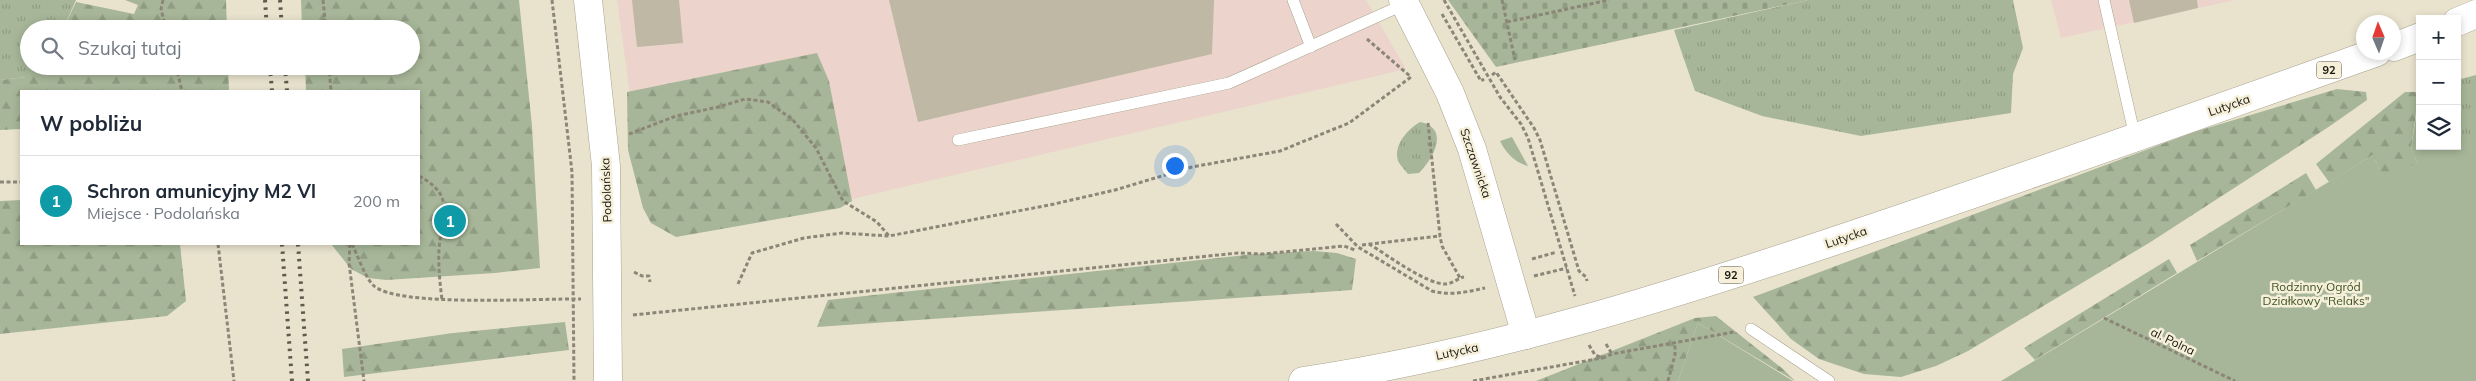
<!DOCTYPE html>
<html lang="pl">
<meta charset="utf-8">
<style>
:root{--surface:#fff;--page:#f2f2f3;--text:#1f2937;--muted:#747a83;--line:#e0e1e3;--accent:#d3446d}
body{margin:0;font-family:Mulish,sans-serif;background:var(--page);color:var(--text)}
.controls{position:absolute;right:15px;top:15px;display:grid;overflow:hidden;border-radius:0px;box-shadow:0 2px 8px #0003}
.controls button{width:45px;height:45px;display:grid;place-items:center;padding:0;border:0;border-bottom:1px solid var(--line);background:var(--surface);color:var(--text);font:25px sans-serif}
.compass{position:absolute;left:2356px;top:15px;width:45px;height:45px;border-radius:50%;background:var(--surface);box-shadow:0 2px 8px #0003;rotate:358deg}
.you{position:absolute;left:1174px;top:165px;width:18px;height:18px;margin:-12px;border:4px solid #fff;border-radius:50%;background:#1a73e8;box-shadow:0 0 0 8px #1a73e833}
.badge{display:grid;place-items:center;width:32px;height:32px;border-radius:50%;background:var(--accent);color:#fff;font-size:16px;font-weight:700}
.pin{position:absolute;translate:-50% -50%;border:2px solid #fff;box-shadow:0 1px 5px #0006}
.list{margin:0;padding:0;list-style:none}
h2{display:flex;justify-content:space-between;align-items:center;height:65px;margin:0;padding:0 20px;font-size:21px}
h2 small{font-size:16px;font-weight:400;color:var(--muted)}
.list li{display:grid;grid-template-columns:32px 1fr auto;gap:15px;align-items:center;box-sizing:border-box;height:90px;padding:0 20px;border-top:1px solid var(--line)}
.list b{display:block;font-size:19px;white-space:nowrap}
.list p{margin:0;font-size:16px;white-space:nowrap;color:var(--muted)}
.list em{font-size:16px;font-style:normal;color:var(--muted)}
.icon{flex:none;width:28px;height:28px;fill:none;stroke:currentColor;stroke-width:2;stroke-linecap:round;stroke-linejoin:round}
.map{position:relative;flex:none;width:2476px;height:381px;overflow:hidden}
.search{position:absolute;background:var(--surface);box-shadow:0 2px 8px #0003;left:20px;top:20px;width:400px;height:55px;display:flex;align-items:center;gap:12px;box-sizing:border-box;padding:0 18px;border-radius:28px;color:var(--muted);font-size:19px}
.panel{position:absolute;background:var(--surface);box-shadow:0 2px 8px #0003;left:20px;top:90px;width:400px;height:155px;border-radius:0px}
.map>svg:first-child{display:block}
</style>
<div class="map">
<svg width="2476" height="381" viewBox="0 0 2476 381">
<defs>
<pattern id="grass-tufts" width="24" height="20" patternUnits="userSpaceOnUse" patternTransform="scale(1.25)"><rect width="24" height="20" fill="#a7b698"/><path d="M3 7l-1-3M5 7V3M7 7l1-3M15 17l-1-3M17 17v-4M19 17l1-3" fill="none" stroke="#8f9c82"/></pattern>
<pattern id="forest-firs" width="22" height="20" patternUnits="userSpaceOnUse" patternTransform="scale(1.25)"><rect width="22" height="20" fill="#a7b698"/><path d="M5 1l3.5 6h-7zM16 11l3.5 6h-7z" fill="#8f9c82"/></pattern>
<pattern id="cemetery-stones" width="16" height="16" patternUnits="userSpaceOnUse" patternTransform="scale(1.25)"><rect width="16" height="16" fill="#a7b698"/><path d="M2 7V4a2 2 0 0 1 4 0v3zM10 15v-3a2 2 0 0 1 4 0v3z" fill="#8f9c82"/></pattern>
</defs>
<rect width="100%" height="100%" fill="#e9e3ce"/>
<path fill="#ecd3cb" d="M 617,0 L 1366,0 L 1406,69 L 852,199 L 817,61 L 631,102 Z
M 2051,0 L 2235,0 L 2061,38 Z"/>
<path fill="url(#grass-tufts)" d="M 0,0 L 76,0 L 63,29 L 29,29 L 29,66 L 36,66 L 27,77 L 0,80 Z
M 1808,0 L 2013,0 L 2023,48 L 2013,74 L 2011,113 L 1861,136 L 1762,116 L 1695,91 L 1674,30 Z
M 2476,75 L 2476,133 L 2457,143 L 2457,80 Z
M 2420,92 L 2420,146 L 2452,146 L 2418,165 L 2411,148 Z
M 1420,122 C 1450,128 1434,158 1419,173 L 1408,174 C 1405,170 1400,165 1398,161 C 1393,145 1408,129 1420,122 Z
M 1512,137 L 1528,166 C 1514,162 1506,153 1500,141 Z"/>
<path fill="url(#forest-firs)" d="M 125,0 L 226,0 L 227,29 L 63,29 L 76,2 L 134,14 L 138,5 Z
M 301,0 L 519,0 L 532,126 L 540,268 L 495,273 L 386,280 L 368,278 L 351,269 L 331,244 L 419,244 L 419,91 L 306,91 L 305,66 L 411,66 L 411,29 L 302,29 Z
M 817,53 L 829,81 L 852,201 L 840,208 L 676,237 L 651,223 L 643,208 L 628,150 L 627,92 Z
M 36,66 L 228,66 L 229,91 L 21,91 L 21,129 L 0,130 L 0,80 L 27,77 Z
M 2337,89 L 2366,92 L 2367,100 L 2330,126 L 2149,243 L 1968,351 L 1936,366 L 1901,377 L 1864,374 L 1819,359 L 1791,339 L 1753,297 L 2194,132 Z
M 2405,92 L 2419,92 L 2411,148 L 2418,165 L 2384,181 L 2373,155 L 2329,182 L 2316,164 Z
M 2306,173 L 2316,190 L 2197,261 L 2190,245 Z
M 21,200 L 21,244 L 180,244 L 186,301 L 167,316 L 0,334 L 0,201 Z
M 1314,251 L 1337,253 L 1356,259 L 1352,290 L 817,327 L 828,300 L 1255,254 Z
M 2169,259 L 2177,273 L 2035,360 L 2024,348 Z
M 1716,316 L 1783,369 L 1795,381 L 1698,323 L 1678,381 L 1536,381 L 1695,318 Z
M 565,322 L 569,350 L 344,377 L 342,349 L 453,333 Z"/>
<path fill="url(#cemetery-stones)" d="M 1448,0 L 1808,0 L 1496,67 Z"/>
<path fill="#a7b698" d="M 2476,132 L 2476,381 L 2001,381 L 2373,155 L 2384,180 L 2449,146 L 2457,146 L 2457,142 Z
M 1698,323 L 1793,381 L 1678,381 Z"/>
<path fill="#beb8a4" d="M 632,0 L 679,0 L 683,43 L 637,47 Z
M 889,0 L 1214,0 L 1212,54 L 918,122 Z
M 2129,0 L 2197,0 L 2198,8 L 2134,23 Z"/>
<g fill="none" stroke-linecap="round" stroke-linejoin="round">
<defs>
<path id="lane" d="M 1293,0 L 1311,47
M 2104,0 L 2135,137
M 958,140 L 1229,83 L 1405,4
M 1751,329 L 1829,381"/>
<path id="secondary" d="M 588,0 L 606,166 L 608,381
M 1403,0 L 1450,93 L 1472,149 L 1526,335"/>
<path id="primary" d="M 2457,22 L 2476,14
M 2394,47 L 2420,37
M 1303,381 C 1497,352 1684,292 1870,229 C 2040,172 2208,112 2377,52"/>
</defs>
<use href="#lane" stroke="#a7a18d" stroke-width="12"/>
<use href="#secondary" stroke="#a7a18d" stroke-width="29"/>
<use href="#primary" stroke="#a7a18d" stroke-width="29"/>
<path stroke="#8b8677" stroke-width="3" stroke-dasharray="4 2.5" stroke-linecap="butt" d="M 163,0 L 161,9 L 166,29
M 323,0 L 326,29
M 552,0 L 572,172 L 574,381
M 1444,0 L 1500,97 L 1521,124 L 1528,138 L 1575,296
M 1502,0 L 1515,60
M 1442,14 L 1481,81 L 1484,79
M 1507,22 L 1609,0
M 176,66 L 182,91
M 329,66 L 331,91
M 1492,75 L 1496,72 L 1534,128 L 1540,140 L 1579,271 L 1586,277 L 1587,281
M 1428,123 L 1440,236 L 1442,246 L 1460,278
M 629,134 L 676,116 L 718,107 L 745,99 L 768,102 L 793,120 L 816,148 L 843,201 L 877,222 L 889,236
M 419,176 C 456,196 442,214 439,249 C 438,266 440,283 442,300
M 0,182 L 21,182
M 1336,224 L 1358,247 L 1432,291 C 1451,296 1466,292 1485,288
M 218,244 L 234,381
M 350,244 L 349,263 L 364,381
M 352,244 C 357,254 365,277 373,285 C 395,308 544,298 581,299
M 1369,244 C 1386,254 1427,285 1446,284 C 1454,283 1458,278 1464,277
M 1362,245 L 1440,236
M 1532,259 L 1557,252
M 634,272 L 642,276 L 649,276 L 650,282
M 1534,276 L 1567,268
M 738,284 L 752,253 L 804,238 L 842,233 L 889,236 L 1054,204 L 1115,190 L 1192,167 L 1280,151 L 1349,123 L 1411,77 L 1367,39
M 633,315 L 1238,253 L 1263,254 L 1344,246 L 1355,250
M 2104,318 L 2235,381
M 1606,344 L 1612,354
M 1589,345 L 1595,355 L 1603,358 L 1612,354 L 1734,332
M 1473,381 L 1602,358
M 1668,381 L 1675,355 L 1675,343"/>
<use href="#lane" stroke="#fff" stroke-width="11"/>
<use href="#secondary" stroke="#fff" stroke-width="28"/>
<use href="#primary" stroke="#fff" stroke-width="28"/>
<path stroke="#5e5a4e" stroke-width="4" stroke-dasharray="2.5 5" stroke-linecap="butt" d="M 265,0 L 267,29
M 280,0 L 282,29
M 270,66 L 272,91
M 285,66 L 287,91
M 282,244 L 292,381
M 298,244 L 308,381"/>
</g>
<g text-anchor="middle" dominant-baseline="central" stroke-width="5" stroke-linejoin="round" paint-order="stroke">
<g fill="#f6f0db" stroke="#5b574c" stroke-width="1">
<rect x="2316.5" y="61.5" width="25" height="17" rx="4"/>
<rect x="1718.5" y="266.5" width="25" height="17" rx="4"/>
</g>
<g font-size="11" font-weight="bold" fill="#18160e">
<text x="2329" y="70">92</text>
<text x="1731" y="275">92</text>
</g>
<g font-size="12" fill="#18160e" stroke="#f6f0db">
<text transform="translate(2229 105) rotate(-19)">Lutycka</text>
<text transform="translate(1476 163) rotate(71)">Szczawnicka</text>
<text transform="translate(606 190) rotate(-92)">Podolańska</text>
<text transform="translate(1846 237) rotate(-19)">Lutycka</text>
<text transform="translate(2173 341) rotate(26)">al. Polna</text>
<text transform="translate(1457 351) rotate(-12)">Lutycka</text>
</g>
<g font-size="12" fill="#405425" stroke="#f6f0db">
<text x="2316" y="286">Rodzinny Ogród<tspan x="2316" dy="14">Działkowy "Relaks"</tspan></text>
</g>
</g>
</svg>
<div class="controls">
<button>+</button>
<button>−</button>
<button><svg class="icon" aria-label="layers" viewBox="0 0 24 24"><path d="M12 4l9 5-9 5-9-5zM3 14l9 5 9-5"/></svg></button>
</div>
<svg class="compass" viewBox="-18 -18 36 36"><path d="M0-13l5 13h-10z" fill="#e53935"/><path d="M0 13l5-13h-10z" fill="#747a83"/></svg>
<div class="you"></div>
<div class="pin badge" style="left:450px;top:221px;background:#0f9aa8">1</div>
<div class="search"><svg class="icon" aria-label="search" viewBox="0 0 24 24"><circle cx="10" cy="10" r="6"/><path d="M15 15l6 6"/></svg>Szukaj tutaj</div>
<section class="panel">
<h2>W pobliżu<small></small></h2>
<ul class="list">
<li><span class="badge" style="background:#0f9aa8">1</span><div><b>Schron amunicyjny M2 VI</b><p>Miejsce · Podolańska</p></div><em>200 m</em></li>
</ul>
</section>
</div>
